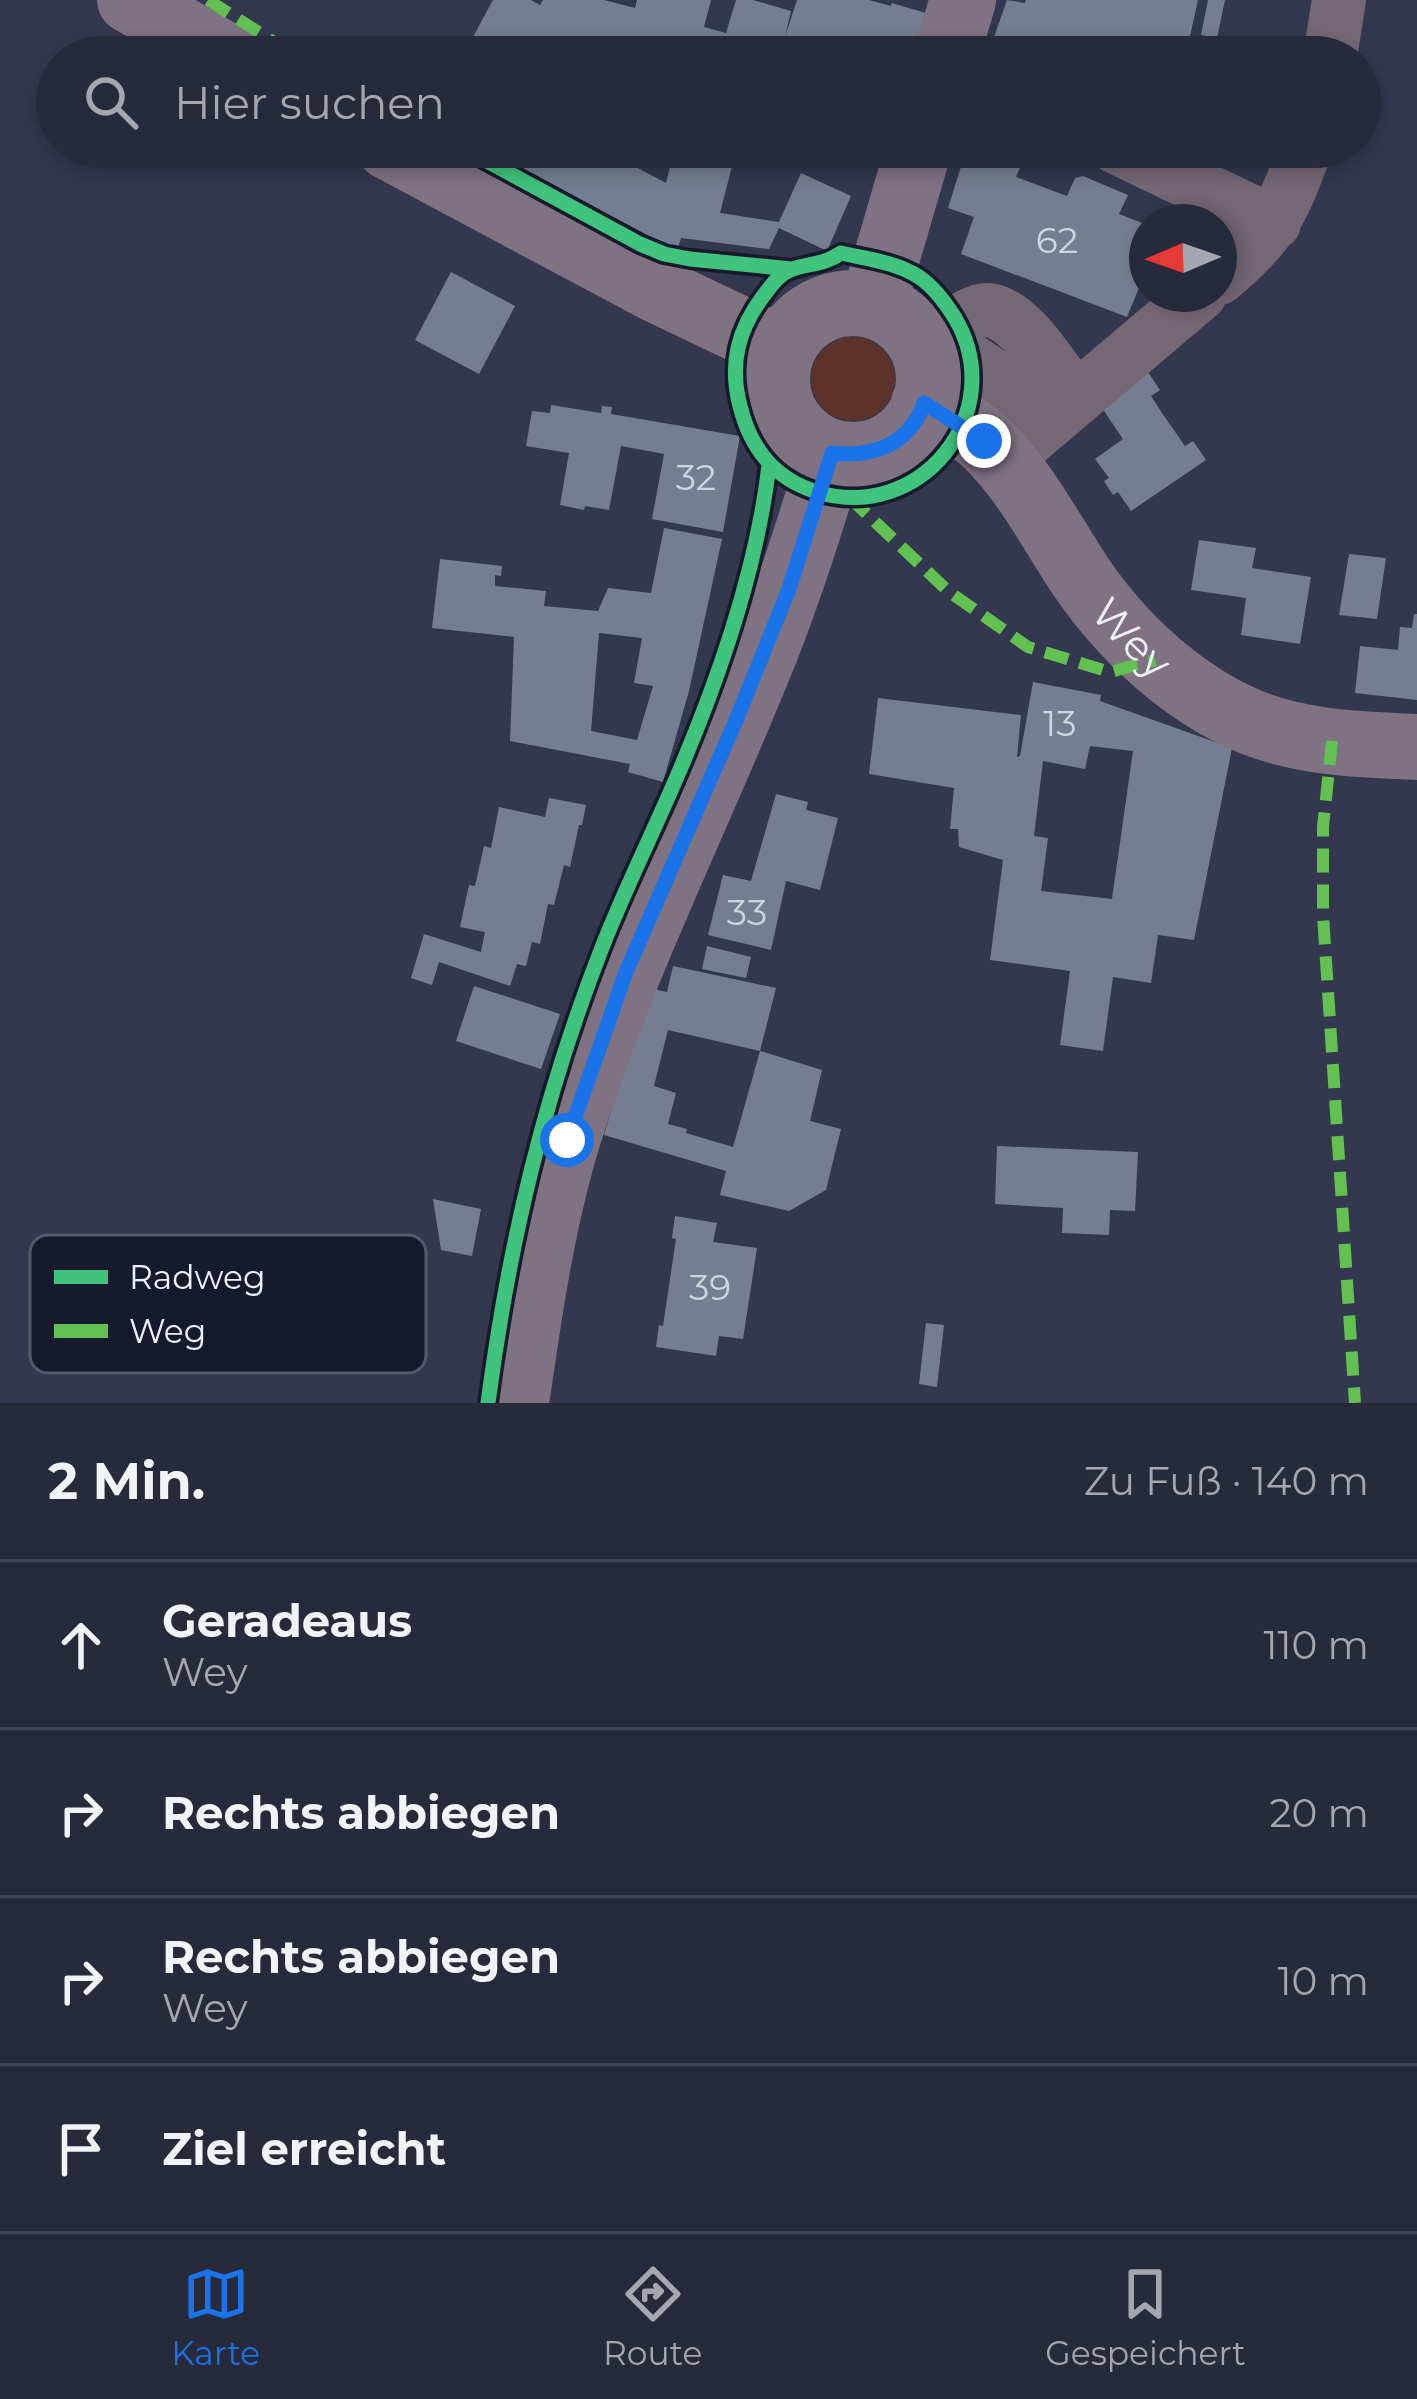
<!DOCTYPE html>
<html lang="de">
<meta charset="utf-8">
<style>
:root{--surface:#272a3a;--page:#333645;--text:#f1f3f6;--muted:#a4a7af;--line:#434654;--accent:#1a73e8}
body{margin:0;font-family:Montserrat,sans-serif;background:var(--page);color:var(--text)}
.compass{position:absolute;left:1129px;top:204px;width:108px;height:108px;border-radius:50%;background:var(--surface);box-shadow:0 6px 18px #0003;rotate:268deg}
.stop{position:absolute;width:36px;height:36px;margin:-27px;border:9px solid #1a73e8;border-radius:50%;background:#fff}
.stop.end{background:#1a73e8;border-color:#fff;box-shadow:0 3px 12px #0008}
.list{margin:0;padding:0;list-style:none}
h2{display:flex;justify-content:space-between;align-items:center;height:156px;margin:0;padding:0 48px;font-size:51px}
h2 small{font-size:39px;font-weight:400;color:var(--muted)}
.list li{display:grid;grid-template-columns:78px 1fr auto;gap:36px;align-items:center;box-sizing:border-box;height:168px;padding:0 48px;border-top:3px solid var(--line)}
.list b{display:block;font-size:45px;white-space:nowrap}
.list p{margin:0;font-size:39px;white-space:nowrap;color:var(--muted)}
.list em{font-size:39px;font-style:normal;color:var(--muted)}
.icon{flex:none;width:66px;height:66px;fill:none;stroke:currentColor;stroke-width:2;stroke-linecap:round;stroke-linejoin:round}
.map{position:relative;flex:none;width:1417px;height:1403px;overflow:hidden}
.search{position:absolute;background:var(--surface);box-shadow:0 6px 18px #0003;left:36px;right:36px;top:36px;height:132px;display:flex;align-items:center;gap:30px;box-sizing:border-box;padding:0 42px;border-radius:66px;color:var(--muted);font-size:45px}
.sheet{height:828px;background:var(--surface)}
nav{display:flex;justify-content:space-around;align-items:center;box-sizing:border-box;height:168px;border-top:3px solid var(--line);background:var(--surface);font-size:33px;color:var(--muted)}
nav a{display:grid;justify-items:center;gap:6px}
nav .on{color:var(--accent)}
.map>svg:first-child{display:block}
</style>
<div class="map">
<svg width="1417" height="1403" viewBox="0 0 1417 1403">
<rect width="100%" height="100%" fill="#34384e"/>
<path fill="#5c322a" d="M811 379a42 42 0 1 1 84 0a42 42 0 1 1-84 0Z"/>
<path fill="#757e90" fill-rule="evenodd" d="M 493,0 L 531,0 L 540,5 L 543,0 L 604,0 L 635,8 L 637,0 L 711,0 L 704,27 L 726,33 L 736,0 L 753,0 L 791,11 L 785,37 L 797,0 L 869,0 L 891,6 L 892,3 L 929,14 L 914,57 L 877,57 L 878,54 L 845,45 L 842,57 L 462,57 Z
M 1007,0 L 1025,3 L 1026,0 L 1198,0 L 1190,36 L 1283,57 L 1104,57 L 1041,44 L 1036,57 L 987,57 Z
M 1208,0 L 1225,0 L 1217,38 L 1201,35 Z
M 518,147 L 598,147 L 666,183 L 675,147 L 737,147 L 720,213 L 779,222 L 801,173 L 851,196 L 827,251 L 779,228 L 769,249 L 681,238 L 677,251 L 510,162 Z
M 970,147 L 1037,147 L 1033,157 L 1022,163 L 1016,177 L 1067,196 L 1075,178 L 1083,176 L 1128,195 L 1119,214 L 1147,225 L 1147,268 L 1127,317 L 961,254 L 974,217 L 948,208 L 964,157 L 966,157 Z
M 1198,147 L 1245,147 L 1241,162 Z
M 451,272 L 515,306 L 479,374 L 415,340 Z
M 1148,372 L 1160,390 L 1151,396 L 1162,413 L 1185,446 L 1193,441 L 1206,460 L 1131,511 L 1118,492 L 1113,495 L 1104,481 L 1109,478 L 1095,459 L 1123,439 L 1100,405 Z
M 551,405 L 601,413 L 602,406 L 612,407 L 611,414 L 740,436 L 723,532 L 652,519 L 664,454 L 621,446 L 609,510 L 585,506 L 584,510 L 560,505 L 569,453 L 526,446 L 532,411 L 550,413 Z
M 664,528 L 722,539 L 689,691 L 663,782 L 628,772 L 630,764 L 510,741 L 514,637 L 432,628 L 440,559 L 502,566 L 501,576 L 495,575 L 495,586 L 546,591 L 544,606 L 598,611 L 608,588 L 651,593 ZM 599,633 L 642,638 L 634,683 L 653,686 L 637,740 L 591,731 Z
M 1199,540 L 1256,548 L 1252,568 L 1311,577 L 1300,644 L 1241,635 L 1246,598 L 1191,590 Z
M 1349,554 L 1386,558 L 1377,619 L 1339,615 Z
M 1414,614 L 1417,614 L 1417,700 L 1355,693 L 1360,646 L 1398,650 L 1400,627 L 1412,628 Z
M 1033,682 L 1101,695 L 1100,701 L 1232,748 L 1194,940 L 1158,935 L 1151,983 L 1113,977 L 1103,1051 L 1060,1045 L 1070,971 L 990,960 L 1003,860 L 959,847 L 958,829 L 950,829 L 954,788 L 869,774 L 878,698 L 1021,715 L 1017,757 L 1020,756 ZM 1090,746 L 1133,751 L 1112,899 L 1041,891 L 1048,838 L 1034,836 L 1043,761 L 1085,769 Z
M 776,794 L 808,802 L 806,810 L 838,818 L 820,890 L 786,881 L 771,950 L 708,935 L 723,875 L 751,881 Z
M 549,798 L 586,805 L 582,825 L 579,825 L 570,867 L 564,865 L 554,905 L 548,904 L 540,944 L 532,942 L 526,966 L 517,964 L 510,986 L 439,962 L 432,985 L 411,978 L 424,934 L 481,952 L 485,932 L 460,927 L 469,885 L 475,886 L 484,846 L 491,848 L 499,807 L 545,817 Z
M 707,946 L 751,957 L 746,978 L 702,969 Z
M 673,966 L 776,988 L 760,1051 L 668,1030 L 654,1086 L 676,1093 L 668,1124 L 687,1129 L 686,1133 L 733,1147 L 760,1051 L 822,1070 L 810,1121 L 841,1129 L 826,1190 L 789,1211 L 720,1195 L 726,1171 L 604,1135 L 648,988 L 667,992 Z
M 474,986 L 560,1014 L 541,1069 L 456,1041 Z
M 997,1146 L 1138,1152 L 1135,1211 L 1110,1210 L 1109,1235 L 1062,1233 L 1063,1208 L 995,1204 Z
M 433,1199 L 481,1209 L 472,1256 L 441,1250 Z
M 675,1216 L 717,1223 L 713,1242 L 757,1248 L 743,1339 L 719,1336 L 716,1356 L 656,1347 L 659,1325 L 663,1326 L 676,1239 L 672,1238 Z
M 926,1323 L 944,1325 L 937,1387 L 919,1384 Z"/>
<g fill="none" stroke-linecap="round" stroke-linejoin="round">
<path stroke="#746874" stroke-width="54" d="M 1330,57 L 1339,0
M 1116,147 L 1274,223
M 1219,278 C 1273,233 1282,212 1306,147
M 922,345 C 940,334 960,318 980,311 C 1014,301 1057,375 1075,399
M 973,362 L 995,377 L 1037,431
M 1003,461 L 1200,294"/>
<g stroke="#7f7283" stroke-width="66">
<path d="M 130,0 L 228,57"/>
<path d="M 946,57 L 963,0"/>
<path d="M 389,147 L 655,289 L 781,349"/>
<circle cx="853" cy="379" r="76"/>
<path d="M 873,305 L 919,147"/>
<path id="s1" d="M 924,403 C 945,415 968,426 986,443 C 1025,480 1051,532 1081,577 C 1129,647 1205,715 1289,734 C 1330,744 1375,745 1417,747"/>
<path d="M 516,1403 C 529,1313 542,1221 569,1134 C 622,967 700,814 765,652 C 791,586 812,520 832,453"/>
</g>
<path stroke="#63c152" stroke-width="12" stroke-dasharray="24 12" stroke-linecap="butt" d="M 208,0 L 298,57
M 849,497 L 948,591 L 1028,647 L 1110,672 L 1155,660
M 1332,741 L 1323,827 L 1323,915 L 1355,1403"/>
<defs>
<path id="cycleway" d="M 461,147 L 640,244 L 664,254 L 690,259 L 791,269
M 841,253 C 867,259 896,262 919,277 C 934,287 945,302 955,318 C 1011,413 919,526 814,491 C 774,478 750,447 740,406 C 729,364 738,329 764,295 C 771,286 778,275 790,270 C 808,263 824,265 841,253 Z
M 488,1403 C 509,1243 544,1095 603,945 C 623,894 647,845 669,795 C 714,693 756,577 769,465"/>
</defs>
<use href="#cycleway" stroke="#171a2c" stroke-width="22"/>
<use href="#cycleway" stroke="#40c37c" stroke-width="15"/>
</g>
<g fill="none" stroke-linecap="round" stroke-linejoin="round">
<path stroke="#1a73e8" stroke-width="15" d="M 567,1140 L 626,972 L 737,718 L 789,589 L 832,453 C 873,458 910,444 924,403 L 984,441"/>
</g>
<g text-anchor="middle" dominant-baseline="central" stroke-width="12" stroke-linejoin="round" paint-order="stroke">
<g font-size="36" fill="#d0d4e0">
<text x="1057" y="240">62</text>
<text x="696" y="477">32</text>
<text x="1060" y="723">13</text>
<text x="747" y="912">33</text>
<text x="710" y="1287">39</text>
</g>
<g font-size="42" fill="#eef1fb" stroke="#171a2c">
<text stroke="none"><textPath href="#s1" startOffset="318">Wey</textPath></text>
</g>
</g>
<rect x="30" y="1235" width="396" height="138" rx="18" fill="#171a2c" stroke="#585a6a" stroke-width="3"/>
<rect x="54" y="1270" width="54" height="14" fill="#40c37c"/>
<rect x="54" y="1324" width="54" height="14" fill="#63c152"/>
<g font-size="33" fill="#eef1fb">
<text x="129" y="1289">Radweg</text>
<text x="129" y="1343">Weg</text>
</g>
</svg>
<svg class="compass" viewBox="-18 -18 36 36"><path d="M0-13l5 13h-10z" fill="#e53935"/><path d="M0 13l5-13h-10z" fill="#a4a7af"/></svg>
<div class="stop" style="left:567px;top:1140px"></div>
<div class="stop end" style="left:984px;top:441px"></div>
<div class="search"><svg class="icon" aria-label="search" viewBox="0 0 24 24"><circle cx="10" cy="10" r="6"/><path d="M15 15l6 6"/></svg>Hier suchen</div>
</div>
<section class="sheet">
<h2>2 Min.<small>Zu Fuß · 140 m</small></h2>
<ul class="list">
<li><svg class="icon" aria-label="ahead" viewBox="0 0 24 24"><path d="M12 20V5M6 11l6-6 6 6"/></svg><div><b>Geradeaus</b><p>Wey</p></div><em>110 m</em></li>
<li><svg class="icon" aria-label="right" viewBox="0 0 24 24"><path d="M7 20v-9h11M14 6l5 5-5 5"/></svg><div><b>Rechts abbiegen</b></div><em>20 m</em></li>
<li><svg class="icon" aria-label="right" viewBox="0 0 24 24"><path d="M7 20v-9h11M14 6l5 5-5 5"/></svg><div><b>Rechts abbiegen</b><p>Wey</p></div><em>10 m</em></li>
<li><svg class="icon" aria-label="arrive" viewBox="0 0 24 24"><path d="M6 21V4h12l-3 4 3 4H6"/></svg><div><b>Ziel erreicht</b></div></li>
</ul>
</section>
<nav>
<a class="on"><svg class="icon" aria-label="map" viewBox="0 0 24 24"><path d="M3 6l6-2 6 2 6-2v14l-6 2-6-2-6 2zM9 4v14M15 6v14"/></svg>Karte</a>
<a><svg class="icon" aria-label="directions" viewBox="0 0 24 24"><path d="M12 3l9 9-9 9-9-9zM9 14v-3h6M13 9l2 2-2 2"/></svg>Route</a>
<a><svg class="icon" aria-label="saved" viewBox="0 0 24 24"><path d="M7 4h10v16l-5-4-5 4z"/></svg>Gespeichert</a>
</nav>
